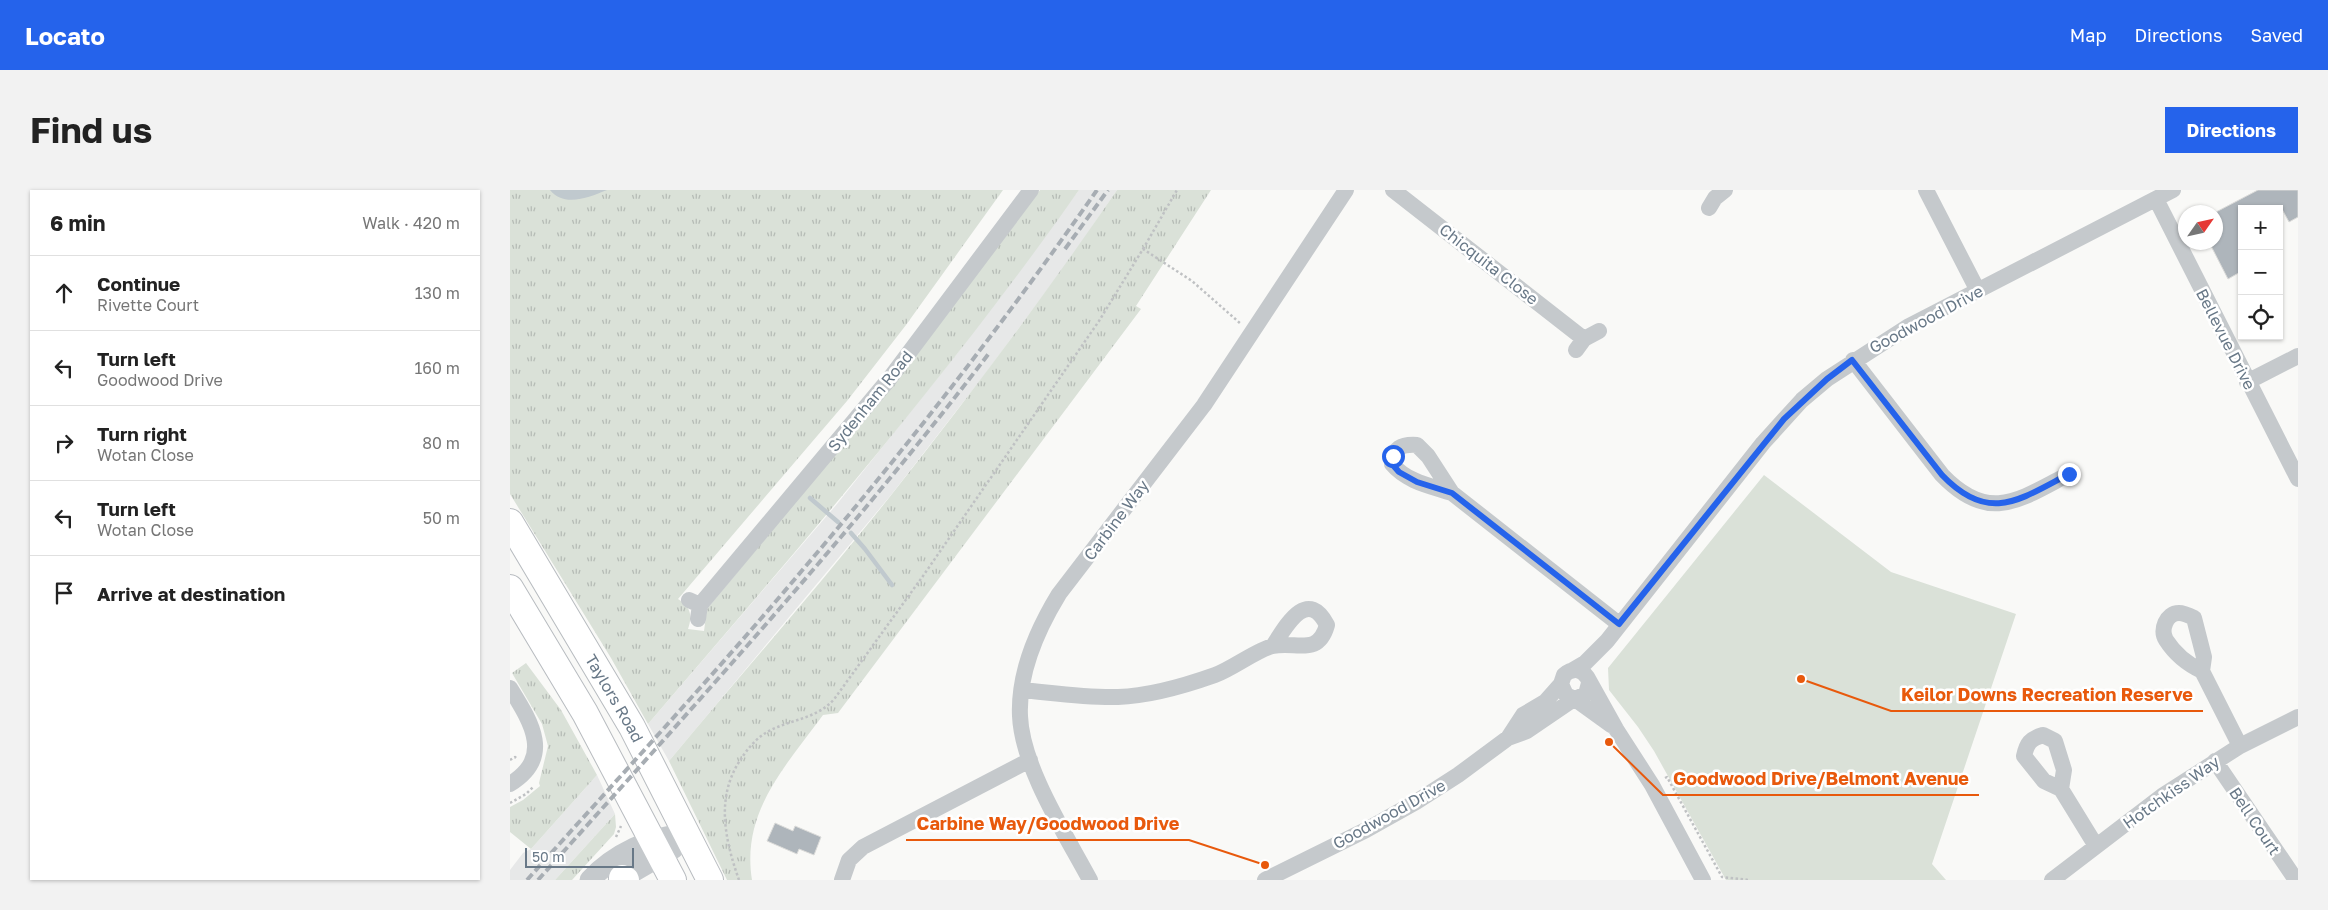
<!DOCTYPE html>
<meta charset="utf-8">
<style>
:root{--surface:#fff;--page:#f2f2f2;--text:#222;--muted:#767676;--line:#e0e0e0;--accent:#2563eb}
body{margin:0;font-family:"Golos Text",sans-serif;background:var(--page);color:var(--text)}
.controls{position:absolute;right:15px;top:15px;display:grid;overflow:hidden;border-radius:0px;box-shadow:0 1px 4px #0004}
.controls button{width:45px;height:45px;display:grid;place-items:center;padding:0;border:0;border-bottom:1px solid var(--line);background:var(--surface);color:var(--text);font:25px sans-serif}
.compass{position:absolute;left:1668px;top:15px;width:45px;height:45px;border-radius:50%;background:var(--surface);box-shadow:0 1px 4px #0004;rotate:56deg}
.scale{position:absolute;left:15px;bottom:12px;width:109px;box-sizing:border-box;padding-left:5px;border:2px solid #687887;border-top:0;font-size:14px;line-height:18px;white-space:nowrap;color:#687887;-webkit-text-stroke:4px #fff;paint-order:stroke}
.stop{position:absolute;width:15px;height:15px;margin:-11px;border:4px solid #2563eb;border-radius:50%;background:#fff}
.stop.end{background:#2563eb;border-color:#fff;box-shadow:0 1px 5px #0008}
.list{margin:0;padding:0;list-style:none}
h2{display:flex;justify-content:space-between;align-items:center;height:65px;margin:0;padding:0 20px;font-size:21px}
h2 small{font-size:16px;font-weight:400;color:var(--muted)}
.list li{display:grid;grid-template-columns:32px 1fr auto;gap:15px;align-items:center;box-sizing:border-box;height:75px;padding:0 20px;border-top:1px solid var(--line)}
.list b{display:block;font-size:19px;white-space:nowrap}
.list p{margin:0;font-size:16px;white-space:nowrap;color:var(--muted)}
.list em{font-size:16px;font-style:normal;color:var(--muted)}
.icon{flex:none;width:28px;height:28px;fill:none;stroke:currentColor;stroke-width:2;stroke-linecap:round;stroke-linejoin:round}
.map{position:relative;flex:none;width:1788px;height:690px;overflow:hidden;border-radius:0px}
header{display:flex;align-items:center;gap:30px;box-sizing:border-box;height:70px;padding:0 25px;background:var(--accent);color:#fff}
header strong{font-size:24px}
nav{display:flex;gap:28px;margin-inline-start:auto;font-size:18px}
.intro{display:flex;align-items:center;justify-content:space-between;box-sizing:border-box;height:120px;padding:0 30px}
h1{margin:0;font-size:35px}
.button{padding:12px 22px;border-radius:0px;background:var(--accent);color:#fff;font-size:18px;font-weight:700}
main{display:flex;gap:30px;padding:0 30px}
aside{flex:1;background:var(--surface);border-radius:0px;box-shadow:0 1px 4px #0004}
.map>svg:first-child{display:block}
</style>
<header>
<strong>Locato</strong>
<nav><a>Map</a><a>Directions</a><a>Saved</a></nav>
</header>
<div class="intro"><h1>Find us</h1><a class="button">Directions</a></div>
<main>
<aside>
<h2>6 min<small>Walk · 420 m</small></h2>
<ul class="list">
<li><svg class="icon" aria-label="ahead" viewBox="0 0 24 24"><path d="M12 20V5M6 11l6-6 6 6"/></svg><div><b>Continue</b><p>Rivette Court</p></div><em>130 m</em></li>
<li><svg class="icon" aria-label="left" viewBox="0 0 24 24"><path d="M17 20v-9H6M10 6l-5 5 5 5"/></svg><div><b>Turn left</b><p>Goodwood Drive</p></div><em>160 m</em></li>
<li><svg class="icon" aria-label="right" viewBox="0 0 24 24"><path d="M7 20v-9h11M14 6l5 5-5 5"/></svg><div><b>Turn right</b><p>Wotan Close</p></div><em>80 m</em></li>
<li><svg class="icon" aria-label="left" viewBox="0 0 24 24"><path d="M17 20v-9H6M10 6l-5 5 5 5"/></svg><div><b>Turn left</b><p>Wotan Close</p></div><em>50 m</em></li>
<li><svg class="icon" aria-label="arrive" viewBox="0 0 24 24"><path d="M6 21V4h12l-3 4 3 4H6"/></svg><div><b>Arrive at destination</b></div></li>
</ul>
</aside>
<div class="map">
<svg width="1788" height="690" viewBox="0 0 1788 690">
<defs>
<pattern id="grass-tufts" width="24" height="20" patternUnits="userSpaceOnUse" patternTransform="scale(1.25)"><rect width="24" height="20" fill="#dae1d8"/><path d="M3 7l-1-3M5 7V3M7 7l1-3M15 17l-1-3M17 17v-4M19 17l1-3" fill="none" stroke="#b5bbb5"/></pattern>
</defs>
<rect width="100%" height="100%" fill="#f9f9f7"/>
<path fill="#e7e8e8" d="M 569,0 L 607,0 L 560,69 L 475,184 L 381,305 L 159,571 L 138,534 L 327,314 L 449,161 Z
M 87,585 L 105,624 L 45,690 L 0,690 L 0,680 L 13,663 L 21,659 Z"/>
<path fill="url(#grass-tufts)" d="M 0,0 L 493,0 L 396,135 L 337,211 L 168,409 C 180,417 183,424 178,439 L 194,441 L 197,419 L 335,252 L 530,0 L 569,0 C 438,187 287,360 138,534 L 101,468 L 0,304 Z
M 607,0 L 701,0 L 626,116 L 631,119 L 328,523 L 313,525 C 276,576 231,621 242,690 L 217,690 L 159,571 C 233,482 310,395 382,304 C 460,205 536,104 607,0 Z
M 16,473 L 51,520 L 87,585 L 21,659 L 0,642 L 0,617 L 13,610 L 30,596 L 29,593 L 38,556 L 32,534 L 2,483 Z
M 105,624 L 106,637 L 104,644 L 62,690 L 45,690 Z"/>
<path fill="#dae1d8" d="M 1254,285 L 1381,382 L 1506,424 L 1422,674 L 1436,690 L 1216,690 L 1144,561 L 1128,537 L 1099,500 L 1098,478 Z"/>
<path fill="#c0c9ce" d="M 40,0 L 97,0 C 80,7 54,18 40,0 Z"/>
<g fill="none" stroke-linecap="round" stroke-linejoin="round">
<path stroke="#c0c9ce" stroke-width="4.5" d="M 300,308 L 328,332
M 341,343 L 355,359 L 382,395"/>
</g>
<path fill="#aeb5bb" stroke="#dbdbd9" d="M 1748,0 L 1788,0 L 1788,27 L 1779,32 L 1772,19 L 1732,19 L 1732,81 L 1718,89 L 1699,52 L 1706,52 L 1706,22 Z
M 265,633 L 283,641 L 285,636 L 311,647 L 304,665 L 289,659 L 287,664 L 257,651 Z"/>
<g fill="none" stroke-linecap="round" stroke-linejoin="round">
<defs>
<g id="primary">
<path id="s1" d="M 0,332 L 122,537 L 200,690"/>
<path d="M 0,398 L 75,523 L 163,690"/>
<path d="M 112,688 L 116,690"/>
</g>
</defs>
<use href="#primary" stroke="#b8bcc0" stroke-width="28"/>
<path stroke="#bfc1c3" stroke-width="2.5" stroke-dasharray="2.5 2.5" stroke-linecap="butt" d="M 633,59 L 667,0
M 0,570 L 5,567 L 6,568
M 1155,588 L 1157,587 L 1212,687 L 1239,690
M 0,613 L 16,604 L 24,596
M 106,647 L 111,636
M 229,690 C 215,650 205,607 231,569 C 238,558 248,546 261,540 C 283,529 309,528 325,508 L 413,386 L 589,131 L 633,59 L 682,91 L 731,134"/>
<path stroke="#c5c9cc" stroke-width="16" d="M 883,0 L 1074,149
M 1416,0 L 1468,101
M 1646,9 L 1788,289
M 1199,18 L 1205,8 L 1215,0
M 1066,160 L 1074,149 L 1089,141
M 1343,170 L 1432,285 C 1479,334 1509,310 1559,284
M 1737,192 L 1788,166
M 942,303 C 921,296 897,292 882,274 C 883,258 891,254 907,255 L 918,266 L 942,303 L 1109,434
M 179,410 L 190,415 L 188,429
M 190,415 L 380,188 L 521,0
M 1063,480 L 1075,473 L 1097,451 L 1253,253 L 1292,210 L 1317,189 L 1399,136 L 1663,0
M 1692,481 C 1677,474 1665,464 1656,450 C 1650,440 1656,423 1669,423 C 1674,423 1680,426 1684,428 L 1694,467 L 1692,481 L 1730,556
M 1079,493 L 1076,504 L 1065,509 L 1056,505 L 1051,494 L 1054,485 C 1062,478 1071,478 1077,487 L 1106,539 L 1142,595 L 1193,690
M 0,498 C 21,532 44,567 0,594
M 512,500 C 544,503 576,508 608,507 C 641,506 674,496 705,485 C 722,479 748,459 763,456 C 786,451 808,467 817,435 C 797,397 776,436 763,456
M 1065,509 L 1101,535
M 998,548 L 1013,525 L 1035,512 L 1051,494
M 1705,571 L 1786,690
M 1551,599 L 1554,580 L 1545,551 L 1533,545 C 1520,549 1517,553 1514,566 L 1534,591 L 1551,599 L 1586,656
M 332,690 L 339,670 L 353,657 L 520,570
M 580,690 C 556,645 512,577 510,526 C 508,482 527,440 549,404 L 694,215 L 836,0
M 755,690 L 856,640 L 906,612 L 948,585 L 998,548 L 1017,541 L 1064,509
M 1542,690 L 1652,606 L 1730,556 L 1788,527"/>
<path stroke="#c5c9cc" stroke-width="21" d="M 80,690 C 104,664 142,646 177,644
M 109,690 L 164,658"/>
<use href="#primary" stroke="#fff" stroke-width="26"/>
<path stroke="#a7adb3" stroke-width="4" stroke-dasharray="8 4" stroke-linecap="butt" d="M 555,59 L 598,0
M 17,690 C 110,586 205,484 295,377 C 398,256 496,130 587,0
M 28,690 C 183,517 339,347 480,162"/>
</g>
<g fill="none" stroke-linecap="round" stroke-linejoin="round">
<path stroke="#2563eb" stroke-width="6" d="M 883,266 L 882,274 L 889,282 L 907,292 L 942,303 L 1109,434 L 1274,229 L 1317,189 L 1342,170 L 1432,285 C 1479,334 1509,310 1559,284"/>
</g>
<g text-anchor="middle" dominant-baseline="central" stroke-width="5" stroke-linejoin="round" paint-order="stroke">
<g font-size="16" fill="#687887" stroke="#fff">
<text transform="translate(979 74) rotate(38)">Chicquita Close</text>
<text transform="translate(1416 129) rotate(-28)">Goodwood Drive</text>
<text transform="translate(1716 149) rotate(63)">Bellevue Drive</text>
<text transform="translate(360 211) rotate(-51)">Sydenham Road</text>
<text transform="translate(606 330) rotate(-53)">Carbine Way</text>
<text stroke="none"><textPath href="#s1" startOffset="205">Taylors Road</textPath></text>
<text transform="translate(1661 602) rotate(-35)">Hotchkiss Way</text>
<text transform="translate(879 624) rotate(-29)">Goodwood Drive</text>
<text transform="translate(1745 631) rotate(56)">Bell Court</text>
</g>
</g>
<path fill="none" stroke="#e8590c" stroke-width="2" d="M1291 489L1381 521H1693M1099 552L1153 605H1469M755 675L679 650H396"/>
<g fill="#e8590c" stroke="#fff" stroke-width="2">
<circle cx="1291" cy="489" r="5"/>
<circle cx="1099" cy="552" r="5"/>
<circle cx="755" cy="675" r="5"/>
</g>
<g font-size="18" text-anchor="middle" font-weight="bold" fill="#e8590c" stroke="#fff" stroke-width="5" stroke-linejoin="round" paint-order="stroke">
<text x="1537" y="511">Keilor Downs Recreation Reserve</text>
<text x="1311" y="595">Goodwood Drive/Belmont Avenue</text>
<text x="538" y="640">Carbine Way/Goodwood Drive</text>
</g>
</svg>
<div class="controls">
<button>+</button>
<button>−</button>
<button><svg class="icon" aria-label="locate" viewBox="0 0 24 24"><circle cx="12" cy="12" r="6"/><path d="M12 2v4M12 18v4M2 12h4M18 12h4"/></svg></button>
</div>
<svg class="compass" viewBox="-18 -18 36 36"><path d="M0-13l5 13h-10z" fill="#e53935"/><path d="M0 13l5-13h-10z" fill="#767676"/></svg>
<div class="scale">50 m</div>
<div class="stop" style="left:883px;top:266px"></div>
<div class="stop end" style="left:1559px;top:284px"></div>
</div>
</main>
